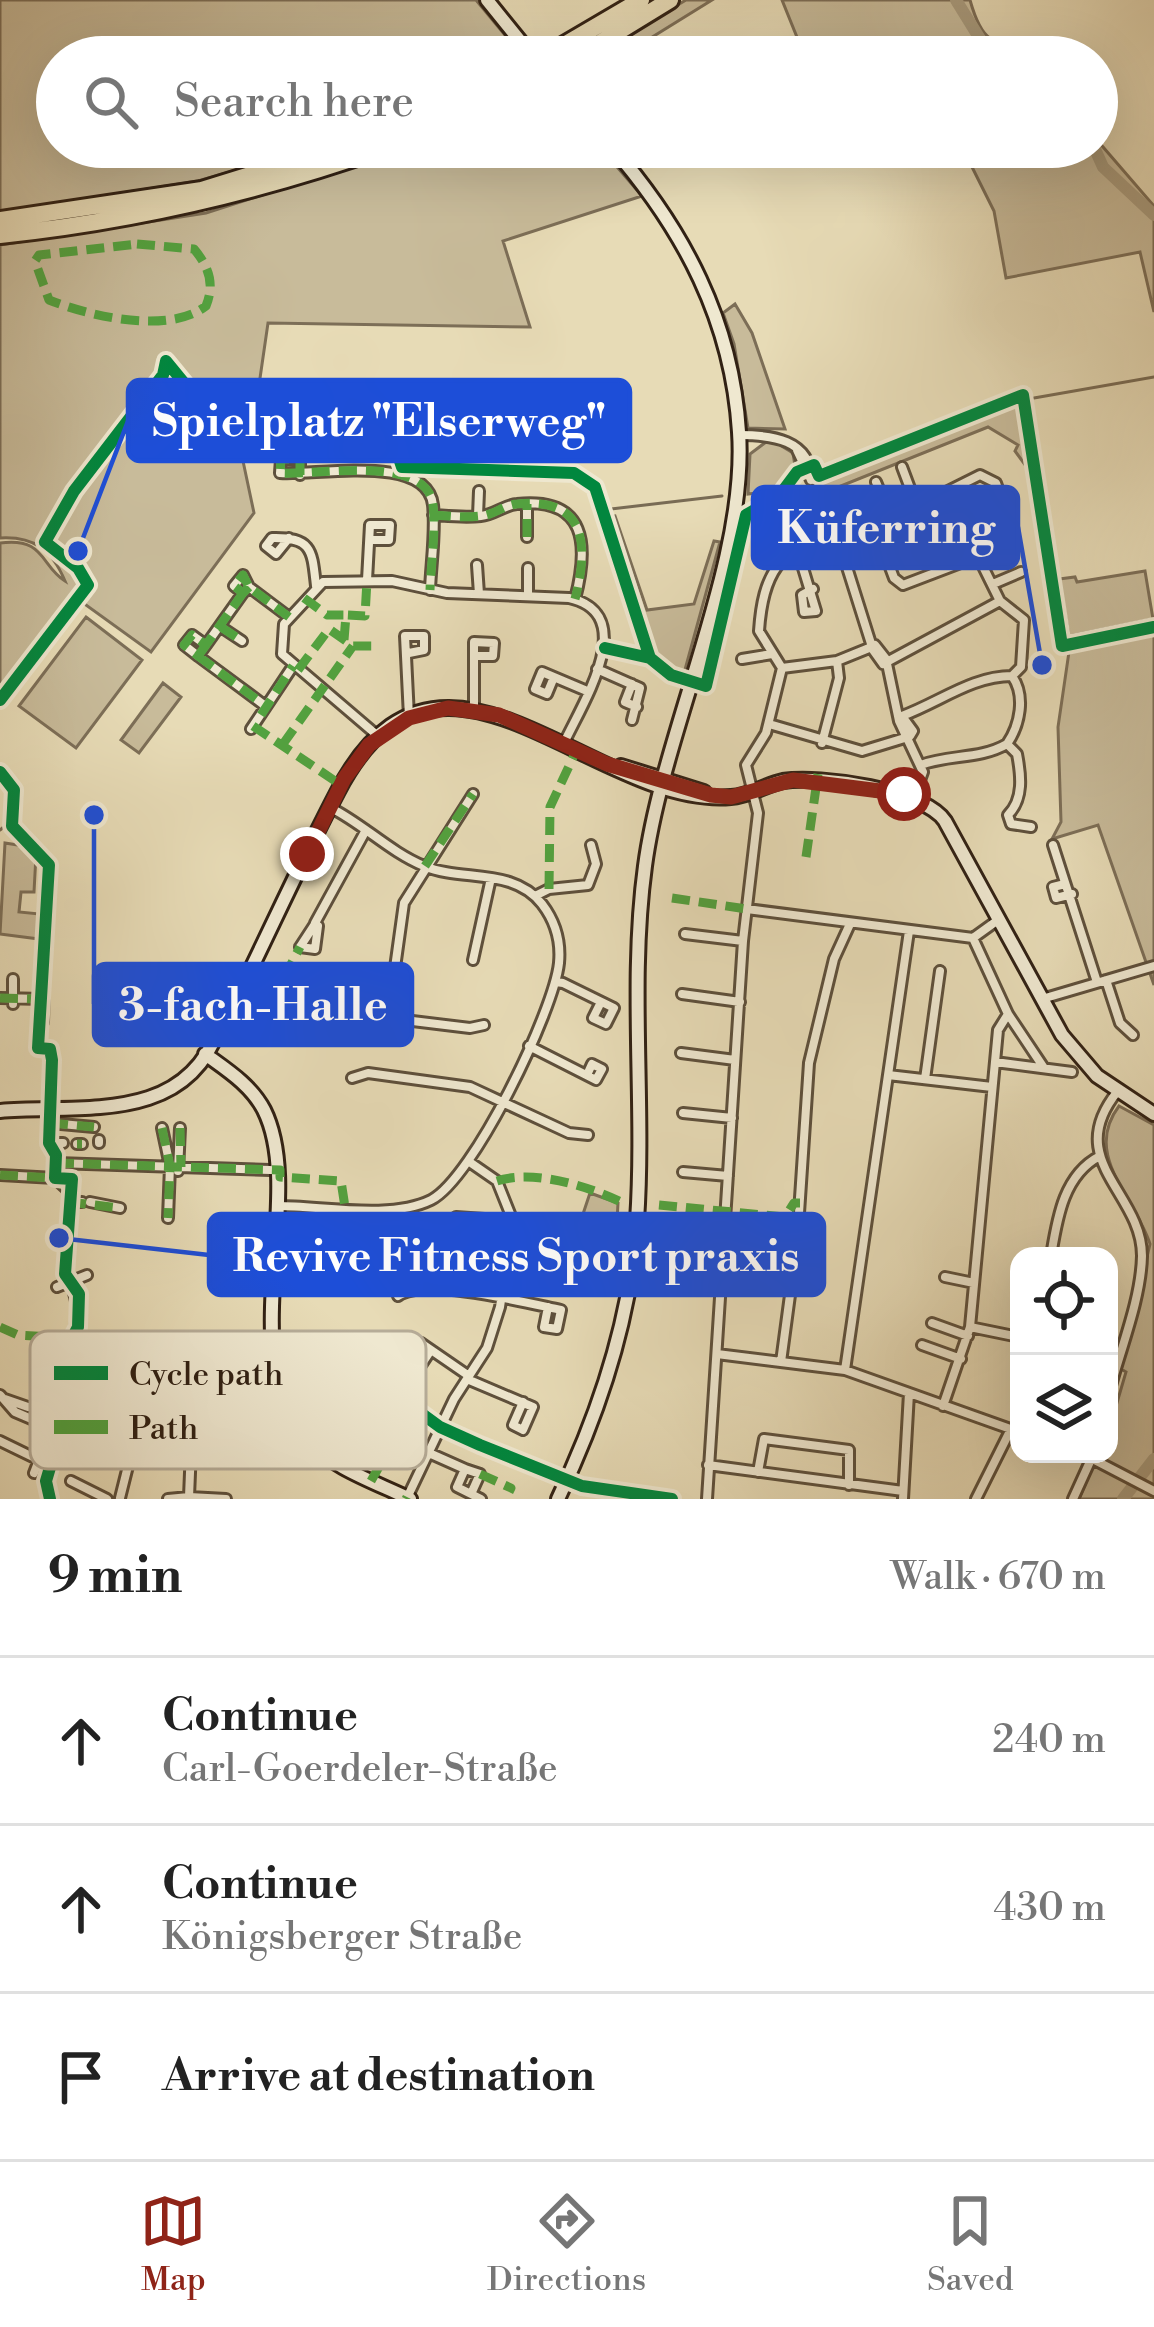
<!DOCTYPE html>
<meta charset="utf-8">
<style>
:root{--surface:#fff;--page:#f6f6f6;--text:#222;--muted:#767676;--line:#e0e0e0;--accent:#8f2418}
body{margin:0;font-family:"Libre Bodoni",serif;background:var(--page);color:var(--text)}
.controls{position:absolute;right:36px;bottom:36px;display:grid;overflow:hidden;border-radius:24px;box-shadow:0 12px 48px #0002}
.controls button{width:108px;height:108px;display:grid;place-items:center;padding:0;border:0;border-bottom:3px solid var(--line);background:var(--surface);color:var(--text);font:60px sans-serif}
.stop{position:absolute;width:36px;height:36px;margin:-27px;border:9px solid #8f2418;border-radius:50%;background:#fff}
.stop.end{background:#8f2418;border-color:#fff;box-shadow:0 3px 12px #0008}
.list{margin:0;padding:0;list-style:none}
h2{display:flex;justify-content:space-between;align-items:center;height:156px;margin:0;padding:0 48px;font-size:51px}
h2 small{font-size:39px;font-weight:400;color:var(--muted)}
.list li{display:grid;grid-template-columns:78px 1fr auto;gap:36px;align-items:center;box-sizing:border-box;height:168px;padding:0 48px;border-top:3px solid var(--line)}
.list b{display:block;font-size:45px;white-space:nowrap}
.list p{margin:0;font-size:39px;white-space:nowrap;color:var(--muted)}
.list em{font-size:39px;font-style:normal;color:var(--muted)}
.icon{flex:none;width:66px;height:66px;fill:none;stroke:currentColor;stroke-width:2;stroke-linecap:round;stroke-linejoin:round}
.map{position:relative;flex:none;width:1154px;height:1499px;overflow:hidden}
.search{position:absolute;background:var(--surface);box-shadow:0 12px 48px #0002;left:36px;right:36px;top:36px;height:132px;display:flex;align-items:center;gap:30px;box-sizing:border-box;padding:0 42px;border-radius:66px;color:var(--muted);font-size:45px}
.sheet{height:660px;background:var(--surface)}
nav{display:flex;justify-content:space-around;align-items:center;box-sizing:border-box;height:168px;border-top:3px solid var(--line);background:var(--surface);font-size:33px;color:var(--muted)}
nav a{display:grid;justify-items:center;gap:6px}
nav .on{color:var(--accent)}
.map>svg:first-child{display:block}
</style>
<div class="map">
<svg width="1154" height="1499" viewBox="0 0 1154 1499">
<rect width="100%" height="100%" fill="#e7dbb6"/>
<filter id="stains"><feTurbulence type="fractalNoise" baseFrequency=".00167" numOctaves="4"/><feColorMatrix values="0 0 0 0 .2 0 0 0 0 .09 0 0 0 0 .02 0 0 0 .5 -.17"/></filter>
<radialGradient id="worn" r=".72"><stop offset=".6" stop-color="#630" stop-opacity="0"/><stop offset="1" stop-color="#630" stop-opacity=".3"/></radialGradient>
<path fill="#c8bb9a" stroke="#7c6e57" stroke-width="3" d="M 0,0 L 476,0 L 523,57 L 57,57 L 57,147 L 317,147 L 198,181 L 0,212 Z
M 686,0 L 712,0 L 620,57 L 590,57 Z
M 782,0 L 970,0 C 991,75 1014,21 1057,45 L 1061,57 L 805,57 Z
M 1097,140 L 1154,206 L 1154,312 L 1140,252 L 1006,278 L 994,211 L 962,147 L 1097,147 Z
M 412,147 L 600,147 L 642,196 L 503,241 L 530,327 L 268,323 L 258,392 L 241,411 L 243,423 L 236,428 L 254,513 L 151,652 L 75,597 L 0,696 L 0,543 C 45,537 40,565 65,581 C 52,550 34,536 0,538 L 0,245 L 206,213 Z
M 735,304 L 752,333 L 785,429 L 748,428 L 734,344 L 723,313 Z
M 1018,399 L 1034,477 L 1015,451 L 1018,445 L 988,427 L 821,494 L 816,480 Z
M 770,439 L 793,453 L 795,466 L 776,491 L 748,494 L 750,454 Z
M 615,516 L 647,610 L 694,604 L 714,541 L 720,542 L 683,677 L 657,657 L 607,517 Z
M 1145,571 L 1153,619 L 1069,636 L 1059,579 L 1075,577 L 1077,582 Z
M 86,617 L 142,660 L 76,748 L 19,706 Z
M 1154,629 L 1154,985 L 1098,825 L 1052,839 L 1061,822 L 1058,727 L 1070,645 Z
M 163,683 L 181,697 L 139,753 L 121,740 Z
M 5,843 L 24,846 L 36,855 L 34,892 L 21,892 L 19,912 L 40,914 L 39,939 L 0,934 Z
M 1119,1106 L 1154,1125 L 1154,1499 L 1079,1499 L 1098,1454 L 1109,1454 L 1109,1430 L 1126,1372 L 1121,1369 L 1150,1244 C 1135,1197 1082,1155 1119,1106 Z
M 590,1193 L 618,1203 L 614,1276 L 573,1267 L 577,1232 Z"/>
<g fill="none" stroke-linecap="round" stroke-linejoin="round">
<path stroke="#796b54" stroke-width="3" d="M 1034,398 L 1154,377
M 825,479 L 1014,404
M 611,509 L 722,496
M 0,830 L 6,825
M 357,1378 L 357,1374 L 393,1397 L 390,1400"/>
<path stroke="#a99c7f" stroke-width="12" d="M 956,0 L 985,47 L 1029,51 L 1045,47 L 1051,51 L 1049,57
M 1094,147 L 1103,167 L 1154,215
M 1123,1499 L 1154,1459"/>
<defs>
<path id="street" d="M 739,435 C 771,435 811,439 811,480
M 797,450 L 811,480
M 902,467 L 920,515
M 300,475 L 300,459 L 281,459 L 280,473 C 316,476 427,453 433,505 C 436,532 431,563 430,590
M 876,482 L 894,526
M 850,494 L 868,538
M 818,500 L 828,537 L 839,550
M 937,512 L 940,495 L 980,475 L 996,483 L 1005,508
M 433,515 C 448,516 465,518 481,516 C 494,515 504,505 517,504 C 587,497 589,545 575,599
M 478,516 L 479,491
M 831,531 L 840,545 L 873,650 L 883,664
M 878,535 L 894,578 L 903,585 L 979,556
M 527,537 L 527,504
M 289,538 L 276,554 L 266,546 L 272,538 C 313,537 312,551 316,586
M 796,545 L 816,611 L 804,612 L 802,595 L 813,589
M 839,550 L 928,513 L 963,526 L 1000,601 L 1024,620 L 1021,667 L 1012,676
M 477,565 L 479,594
M 528,568 L 528,596
M 367,580 L 370,525 L 390,525 L 389,540 L 370,540
M 993,584 L 1021,572
M 249,587 L 243,593 L 234,586 L 243,575 L 249,587 L 289,617
M 221,627 L 242,641
M 206,645 L 198,656 L 184,645 L 192,635 L 206,645 L 243,593
M 875,645 L 886,659 L 899,721 L 923,772 L 914,797
M 198,656 L 264,705
M 742,659 L 772,654
M 883,664 L 1000,601
M 782,668 L 759,631 C 763,572 779,552 831,531
M 782,668 L 837,661 L 874,646
M 597,669 L 640,688 L 632,720
M 554,677 L 547,694 L 535,689 L 542,672 L 587,691
M 632,684 L 625,702 L 637,707
M 474,709 L 474,642 L 494,643 L 493,656 L 476,656
M 902,716 C 940,702 972,676 1012,676
M 902,716 L 913,731 L 910,736
M 409,717 L 405,636 L 424,636 L 424,650 L 409,653
M 769,724 L 862,751 L 908,737
M 251,729 L 293,666
M 378,736 L 282,654 L 284,624 L 323,582 L 392,581 L 447,593 L 569,598 C 641,614 582,704 564,743
M 822,743 L 839,678 L 837,661
M 1007,744 L 1017,754 C 1021,775 1024,799 1008,815 L 1011,824 L 1031,827
M 921,765 C 950,754 979,760 1007,744 C 1020,725 1026,696 1012,676
M 1053,845 L 1096,979
M 1065,884 L 1053,887 L 1056,898 L 1072,894
M 535,896 L 549,889 L 588,885 L 596,864 L 591,845
M 747,909 L 973,938 L 998,920
M 315,923 L 366,830
M 685,934 L 743,941
M 973,938 L 1008,1014 L 1044,1068
M 300,947 L 315,924
M 300,947 L 315,949 L 318,926
M 473,960 L 491,878
M 1106,980 L 1120,1023 L 1133,1035
M 556,982 L 563,983 L 614,1008 L 606,1024 L 593,1018 L 601,1002
M 682,994 L 740,1002
M 0,998 L 43,999
M 1042,999 L 1154,966
M 13,1004 L 13,979
M 327,1017 L 339,1012 L 388,1018 L 404,903 L 473,794
M 388,1018 L 470,1028 L 484,1025
M 43,1022 L 44,980
M 529,1046 L 596,1080 L 602,1069 L 592,1064 L 587,1075
M 681,1053 L 735,1060
M 995,1062 L 1072,1072
M 888,1075 L 992,1087
M 352,1078 L 368,1073 L 470,1087 L 569,1133 L 588,1135
M 925,1079 L 940,971
M 683,1113 L 732,1118
M 50,1120 L 55,1178 L 72,1179 L 65,1274 C 94,1314 61,1363 52,1406
M 50,1123 L 94,1127
M 162,1128 L 170,1166 L 168,1218
M 49,1143 L 63,1143
M 99,1143 L 99,1140
M 77,1144 L 82,1144
M 56,1163 L 270,1170
M 178,1171 L 180,1128
M 683,1172 L 728,1176
M 0,1175 L 55,1178 L 68,1190
M 68,1202 L 82,1202
M 90,1202 L 120,1208
M 278,1206 C 323,1206 390,1220 431,1200 C 473,1179 554,1011 559,963 C 561,942 555,921 542,904 C 513,867 462,882 424,866 C 390,852 363,824 331,808
M 469,1218 L 467,1238 L 454,1237 L 456,1217 L 513,1221
M 1051,1256 C 1057,1220 1063,1175 1100,1156
M 682,1258 L 690,1258 L 692,1237 L 680,1235 L 680,1278 L 720,1289
M 945,1277 L 974,1283
M 57,1287 L 87,1275
M 398,1296 C 425,1277 527,1303 561,1310 L 557,1329 L 544,1327 L 548,1307
M 932,1323 L 968,1336
M 970,1327 L 1019,1337
M 922,1345 L 961,1359
M 431,1350 L 421,1365 L 411,1359 L 421,1343 L 469,1376
M 717,1354 L 845,1370 L 1019,1432
M 781,1362 L 797,1243 L 809,1063 L 834,959 L 850,924
M 845,1370 L 909,931
M 467,1379 L 533,1407 L 523,1430 L 513,1425 L 523,1402
M 280,1387 L 300,1383 L 319,1393
M 1109,1393 C 1120,1350 1141,1300 1142,1256 C 1142,1192 1062,1161 1117,1092
M 0,1395 L 15,1412 L 95,1446 L 222,1449 L 291,1416
M 347,1396 L 352,1422
M 5,1399 L 28,1407 L 59,1407 L 148,1446
M 943,1406 L 970,1327 L 998,1030 L 1008,1014
M 391,1433 L 400,1419
M 374,1435 L 381,1426 L 391,1433 L 384,1442
M 0,1441 L 39,1460 L 34,1473
M 191,1448 L 189,1497 L 226,1499
M 429,1453 L 465,1469 L 457,1487 L 471,1494 L 480,1474 L 465,1469
M 1083,1454 L 1154,1491
M 326,1456 L 352,1422 L 387,1444 L 384,1458
M 708,1465 L 903,1491
M 758,1472 L 764,1439 L 849,1450 L 849,1485
M 71,1481 L 107,1499
M 471,1494 L 481,1499
M 120,1498 L 133,1446
M 407,1498 L 454,1399 L 487,1348 L 500,1307 L 513,1221 L 497,1181 L 471,1163
M 168,1499 L 189,1497
M 707,1499 L 743,941 L 758,813 L 746,765 L 766,733 L 782,668
M 903,1499 L 909,1393
M 976,1499 L 1011,1429
M 1073,1499 L 1093,1455"/>
<path id="secondary" d="M 487,0 L 533,57
M 621,766 L 704,792
M 219,1034 C 237,1019 240,991 250,971 C 279,911 307,850 338,791 C 440,595 593,809 731,797 C 749,796 765,785 783,781 C 820,775 924,790 945,821 L 1062,1035 L 1097,1076 L 1154,1114
M 205,1054 C 227,1070 251,1085 264,1110 C 307,1196 232,1358 307,1440 C 334,1469 375,1482 410,1499
M 0,1111 C 77,1104 184,1126 218,1030
M 558,1499 C 600,1411 631,1319 637,1221 C 645,1103 629,983 645,866 C 663,730 748,563 739,432 C 732,321 684,230 612,147"/>
<path id="highway" d="M 544,57 L 641,0
M 577,57 L 670,0
M 0,220 L 202,190 L 340,147
M 0,235 C 134,221 259,192 386,147"/>
</defs>
<use href="#street" stroke="#5e503c" stroke-width="14"/>
<use href="#secondary" stroke="#312114" stroke-width="18"/>
<use href="#highway" stroke="#312114" stroke-width="22"/>
<use href="#street" stroke="#efe8d0" stroke-width="8"/>
<use href="#secondary" stroke="#efe8d0" stroke-width="12"/>
<use href="#highway" stroke="#e7dbb6" stroke-width="16"/>
<path stroke="#52a23f" stroke-width="9" stroke-dasharray="18 9" stroke-linecap="butt" d="M 137,244 L 194,249 C 209,267 215,284 206,306 C 169,335 89,316 49,300 L 35,261 L 39,255 Z
M 300,475 L 300,459 L 281,459 L 280,473 C 316,476 427,453 433,505 C 436,532 431,563 430,590
M 433,515 C 448,516 465,518 481,516 C 494,515 504,505 517,504 C 587,497 589,545 575,599
M 527,537 L 527,504
M 249,587 L 243,593 L 234,586 L 243,575 L 249,587 L 289,617
M 304,598 L 327,615 L 346,615
M 221,627 L 242,641
M 344,640 L 346,615 L 365,616 L 367,580
M 206,645 L 198,656 L 184,645 L 192,635 L 206,645 L 243,593
M 198,656 L 264,705
M 298,670 L 329,629 L 353,646 L 379,646
M 261,715 L 293,666
M 253,726 L 341,785
M 283,744 L 353,646
M 806,857 L 818,774
M 425,866 L 473,794
M 549,889 L 550,807 L 577,749
M 672,898 L 747,909
M 0,998 L 43,999
M 269,1028 L 271,1003 L 300,947
M 50,1123 L 94,1127
M 162,1128 L 170,1166 L 168,1218
M 180,1128 L 181,1167
M 77,1144 L 82,1144
M 56,1163 L 280,1170 L 280,1177 L 341,1181 L 345,1207
M 0,1175 L 55,1178 L 63,1186
M 497,1181 C 535,1169 592,1187 627,1205
M 68,1202 L 120,1208
M 659,1205 L 785,1217 L 794,1203 L 800,1203
M 724,1234 L 797,1243
M 722,1255 L 778,1260 L 780,1253
M 450,1292 L 454,1237
M 0,1327 L 18,1335 L 52,1337
M 480,1474 L 511,1488 L 509,1492
M 371,1481 L 384,1458
M 406,1499 L 407,1497"/>
<defs>
<path id="cycleway" d="M 166,361 L 198,400 L 232,408 L 241,429 L 390,431 L 402,467 L 574,473 L 595,487 L 650,658
M 605,648 L 650,658 L 671,675 L 706,686 L 746,515 L 779,496 L 797,472 L 814,465 L 819,476 L 1023,395 L 1062,646 L 1154,627
M 0,700 L 88,585 L 78,568 L 45,542 L 74,491 L 163,375 L 166,361
M 0,772 L 14,790 L 12,826 L 49,865 L 38,1048 L 50,1049 L 52,1060 L 49,1143 L 56,1155 L 55,1178 L 72,1179 L 65,1274 L 79,1294 L 78,1327 L 64,1353 L 43,1429 L 54,1454 L 46,1481 L 50,1499
M 74,1364 L 187,1366 L 192,1346 L 337,1340 L 339,1353 L 440,1427 L 480,1445 L 582,1486 L 672,1499"/>
</defs>
<use href="#cycleway" stroke="#efe8d0" stroke-width="20"/>
<use href="#cycleway" stroke="#00873e" stroke-width="12"/>
</g>
<g fill="none" stroke-linecap="round" stroke-linejoin="round">
<path stroke="#8f2418" stroke-width="15" d="M 307,854 L 344,779 L 369,745 L 409,718 L 448,708 L 499,715 L 607,764 L 711,795 L 731,797 L 793,780 L 904,794"/>
</g>
<rect x="30" y="1331" width="396" height="138" rx="18" fill="#efe8d0" stroke="#b6ac98" stroke-width="3"/>
<rect x="54" y="1366" width="54" height="14" fill="#00873e"/>
<rect x="54" y="1420" width="54" height="14" fill="#52a23f"/>
<g font-size="33" fill="#312114">
<text x="129" y="1385">Cycle path</text>
<text x="129" y="1439">Path</text>
</g>
<path fill="none" stroke="#1d4ed8" stroke-width="4.5" d="M78 551L128 421M1042 665L1018 527M94 815L94 1004M59 1238L209 1255"/>
<g fill="#1d4ed8" stroke="#efe8d0" stroke-width="4.5">
<circle cx="78" cy="551" r="12"/>
<circle cx="1042" cy="665" r="12"/>
<circle cx="94" cy="815" r="12"/>
<circle cx="59" cy="1238" r="12"/>
</g>
<g fill="#1d4ed8" stroke="#1d4ed8" stroke-width="4.5">
<rect x="128" y="380" width="502" height="81" rx="12"/>
<rect x="753" y="487" width="265" height="81" rx="12"/>
<rect x="94" y="964" width="318" height="81" rx="12"/>
<rect x="209" y="1214" width="615" height="81" rx="12"/>
</g>
<g font-size="45" text-anchor="middle" font-weight="bold" fill="#fff">
<text x="379" y="436">Spielplatz "Elserweg"</text>
<text x="886" y="543">Küferring</text>
<text x="253" y="1020">3-fach-Halle</text>
<text x="516" y="1271">Revive Fitness Sport praxis</text>
</g>
<rect width="100%" height="100%" filter="url(#stains)"/>
<rect width="100%" height="100%" fill="url(#worn)"/>
</svg>
<div class="controls">
<button><svg class="icon" aria-label="locate" viewBox="0 0 24 24"><circle cx="12" cy="12" r="6"/><path d="M12 2v4M12 18v4M2 12h4M18 12h4"/></svg></button>
<button><svg class="icon" aria-label="layers" viewBox="0 0 24 24"><path d="M12 4l9 5-9 5-9-5zM3 14l9 5 9-5"/></svg></button>
</div>
<div class="stop" style="left:904px;top:794px"></div>
<div class="stop end" style="left:307px;top:854px"></div>
<div class="search"><svg class="icon" aria-label="search" viewBox="0 0 24 24"><circle cx="10" cy="10" r="6"/><path d="M15 15l6 6"/></svg>Search here</div>
</div>
<section class="sheet">
<h2>9 min<small>Walk · 670 m</small></h2>
<ul class="list">
<li><svg class="icon" aria-label="ahead" viewBox="0 0 24 24"><path d="M12 20V5M6 11l6-6 6 6"/></svg><div><b>Continue</b><p>Carl-Goerdeler-Straße</p></div><em>240 m</em></li>
<li><svg class="icon" aria-label="ahead" viewBox="0 0 24 24"><path d="M12 20V5M6 11l6-6 6 6"/></svg><div><b>Continue</b><p>Königsberger Straße</p></div><em>430 m</em></li>
<li><svg class="icon" aria-label="arrive" viewBox="0 0 24 24"><path d="M6 21V4h12l-3 4 3 4H6"/></svg><div><b>Arrive at destination</b></div></li>
</ul>
</section>
<nav>
<a class="on"><svg class="icon" aria-label="map" viewBox="0 0 24 24"><path d="M3 6l6-2 6 2 6-2v14l-6 2-6-2-6 2zM9 4v14M15 6v14"/></svg>Map</a>
<a><svg class="icon" aria-label="directions" viewBox="0 0 24 24"><path d="M12 3l9 9-9 9-9-9zM9 14v-3h6M13 9l2 2-2 2"/></svg>Directions</a>
<a><svg class="icon" aria-label="saved" viewBox="0 0 24 24"><path d="M7 4h10v16l-5-4-5 4z"/></svg>Saved</a>
</nav>
